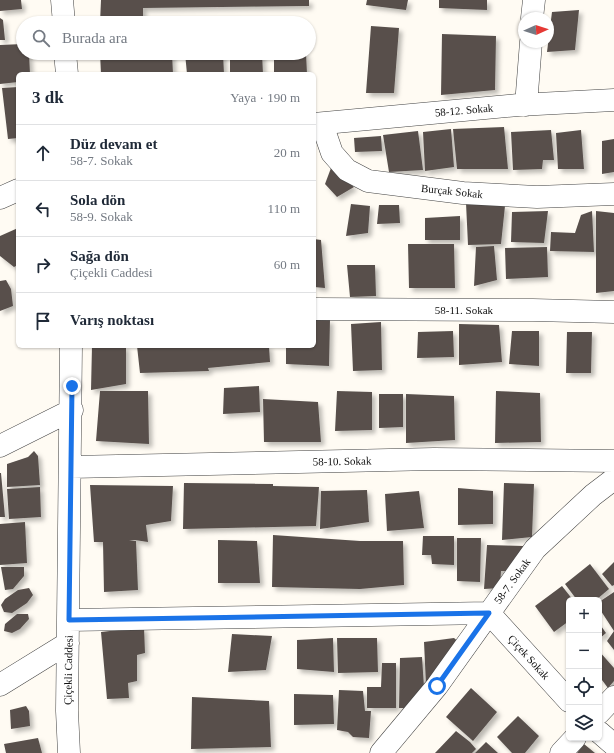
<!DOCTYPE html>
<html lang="tr">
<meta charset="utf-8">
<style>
:root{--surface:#fff;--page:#f2f2f3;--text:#1f2937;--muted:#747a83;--line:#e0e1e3}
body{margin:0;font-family:Georgia,serif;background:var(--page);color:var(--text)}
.controls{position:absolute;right:12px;bottom:12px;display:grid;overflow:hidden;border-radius:6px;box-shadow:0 1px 3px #0004}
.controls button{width:36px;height:36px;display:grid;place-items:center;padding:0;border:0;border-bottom:1px solid var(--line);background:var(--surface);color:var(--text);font:20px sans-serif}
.compass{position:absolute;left:518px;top:12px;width:36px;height:36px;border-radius:50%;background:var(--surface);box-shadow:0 1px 3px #0004;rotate:87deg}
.stop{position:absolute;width:12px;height:12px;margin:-9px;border:3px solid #1a73e8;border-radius:50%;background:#fff}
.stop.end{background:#1a73e8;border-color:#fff;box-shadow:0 1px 4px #0008}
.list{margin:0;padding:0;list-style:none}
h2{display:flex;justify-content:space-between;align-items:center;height:52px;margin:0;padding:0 16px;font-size:17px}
h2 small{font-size:13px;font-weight:400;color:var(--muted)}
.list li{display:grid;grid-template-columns:26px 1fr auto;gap:12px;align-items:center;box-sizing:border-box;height:56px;padding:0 16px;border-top:1px solid var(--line)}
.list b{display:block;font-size:15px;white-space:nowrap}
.list p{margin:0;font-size:13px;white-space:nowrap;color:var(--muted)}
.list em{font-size:13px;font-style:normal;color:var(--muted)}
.icon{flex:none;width:22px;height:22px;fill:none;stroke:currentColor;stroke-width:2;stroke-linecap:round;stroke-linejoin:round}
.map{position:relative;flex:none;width:614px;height:753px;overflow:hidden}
.search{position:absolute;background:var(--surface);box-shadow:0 1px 3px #0004;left:16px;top:16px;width:300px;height:44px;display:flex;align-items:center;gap:10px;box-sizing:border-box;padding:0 14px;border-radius:22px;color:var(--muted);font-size:15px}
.panel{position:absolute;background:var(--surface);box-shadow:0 1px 3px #0004;left:16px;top:72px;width:300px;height:276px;border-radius:6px}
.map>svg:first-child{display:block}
</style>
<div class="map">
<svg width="614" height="753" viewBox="0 0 614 753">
<defs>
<filter id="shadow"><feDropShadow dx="3.5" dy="3.5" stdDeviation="2" flood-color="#0004"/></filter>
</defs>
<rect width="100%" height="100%" fill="#fffbf3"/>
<path fill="#58504c" filter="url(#shadow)" d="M 0,0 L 21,0 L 22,9 L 0,11 Z
M 101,0 L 309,0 L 309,6 L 143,8 L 143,23 L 100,23 Z
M 367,0 L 408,0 L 406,10 L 366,5 Z
M 439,0 L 487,0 L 487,10 L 439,8 Z
M 579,10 L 575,50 L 547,52 L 552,12 Z
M 0,18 L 3,20 L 5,40 L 0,40 Z
M 371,26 L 399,28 L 394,93 L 366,93 Z
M 442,34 L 496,36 L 495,90 L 441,95 Z
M 23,44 L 23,53 L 29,53 L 30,74 L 18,74 L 18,82 L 0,84 L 0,45 Z
M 100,53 L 172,53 L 173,74 L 101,74 Z
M 185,53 L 223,53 L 224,74 L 187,74 Z
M 230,53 L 262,53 L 263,74 L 230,74 Z
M 274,53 L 306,53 L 307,74 L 274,74 Z
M 18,87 L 18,138 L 8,139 L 2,88 Z
M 504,127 L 508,169 L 457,169 L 453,129 Z
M 451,129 L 454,167 L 425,171 L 423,132 Z
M 551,130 L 554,160 L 543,160 L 542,169 L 513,170 L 511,132 Z
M 581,130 L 584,169 L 558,169 L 556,133 Z
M 418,131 L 423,170 L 389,172 L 383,135 Z
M 381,136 L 382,151 L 355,152 L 354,138 Z
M 614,139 L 614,172 L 602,174 L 602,141 Z
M 331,168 L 354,187 L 337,197 L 325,184 Z
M 466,203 L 505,206 L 501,244 L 468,245 Z
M 351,204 L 370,206 L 368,233 L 346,236 Z
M 379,205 L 399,205 L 400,223 L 377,224 Z
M 548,211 L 544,243 L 511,242 L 512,212 Z
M 592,211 L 594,252 L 550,251 L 551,232 L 575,233 L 581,215 Z
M 596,211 L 614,213 L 614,291 L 596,293 Z
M 460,216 L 460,240 L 425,240 L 425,218 Z
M 18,228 L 18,265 L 14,267 L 0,256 L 0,236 Z
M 314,239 L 321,240 L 325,288 L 314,287 Z
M 408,244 L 454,244 L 455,288 L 409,288 Z
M 494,246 L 497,280 L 474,286 L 476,247 Z
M 547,247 L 548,277 L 506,279 L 505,248 Z
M 347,265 L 375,265 L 376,296 L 350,297 Z
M 6,280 L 11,289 L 13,306 L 0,311 L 0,281 Z
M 314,320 L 330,320 L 329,366 L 286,364 L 286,346 L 314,346 Z
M 381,322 L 382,370 L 353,371 L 351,324 Z
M 459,324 L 499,325 L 502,362 L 459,365 Z
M 453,331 L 454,357 L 417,358 L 418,332 Z
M 512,331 L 539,331 L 539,366 L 509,364 Z
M 567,332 L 592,332 L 591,373 L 566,373 Z
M 92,346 L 126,346 L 126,384 L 91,390 Z
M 137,346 L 269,346 L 270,362 L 208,368 L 209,371 L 140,373 Z
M 259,386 L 260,412 L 223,414 L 224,388 Z
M 100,391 L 148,391 L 149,444 L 96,441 Z
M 337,391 L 372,392 L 372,430 L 335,431 Z
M 496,391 L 540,393 L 541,442 L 495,443 Z
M 379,394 L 403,394 L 403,427 L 379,428 Z
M 406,394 L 454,396 L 455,440 L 406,443 Z
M 263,399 L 318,402 L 321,442 L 264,442 Z
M 34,451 L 38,456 L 40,485 L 7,487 L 7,464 L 28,457 Z
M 0,473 L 1,473 L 5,517 L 0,517 Z
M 184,483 L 273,484 L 273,486 L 319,487 L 316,526 L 183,529 Z
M 504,483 L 534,484 L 532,537 L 502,540 Z
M 90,485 L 173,486 L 171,521 L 146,525 L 148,542 L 135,540 L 129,541 L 136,541 L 138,590 L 104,592 L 103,542 L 94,542 Z
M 40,487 L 41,517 L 9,519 L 7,489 Z
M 458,488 L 493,491 L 493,524 L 458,525 Z
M 367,490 L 369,522 L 320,529 L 321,491 Z
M 419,491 L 424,528 L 387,531 L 385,494 Z
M 25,522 L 27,563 L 0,565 L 0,524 Z
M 273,535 L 360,541 L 403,541 L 404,585 L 360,589 L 272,587 Z
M 423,536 L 454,536 L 454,565 L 432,564 L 431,555 L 422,555 Z
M 457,538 L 481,538 L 480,582 L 457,581 Z
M 218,540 L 257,541 L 260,583 L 218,583 Z
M 487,545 L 524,546 L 524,556 L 515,557 L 514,571 L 501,571 L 500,588 L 484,589 Z
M 614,562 L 614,585 L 612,586 L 602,574 Z
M 590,564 L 609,589 L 596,600 L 577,600 L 565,584 Z
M 1,567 L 24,567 L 24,576 L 13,589 L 5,590 Z
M 562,586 L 573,600 L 569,600 L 569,621 L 554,632 L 535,606 Z
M 29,588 L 33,595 L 27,603 L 12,613 L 4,612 L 1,605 L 5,599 L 18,590 Z
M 614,592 L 614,650 L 607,641 L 614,631 L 599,608 L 599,602 Z
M 17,614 L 28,614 L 29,619 L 20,629 L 12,633 L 4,631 L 5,624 Z
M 599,623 L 606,633 L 599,639 Z
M 144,627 L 145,653 L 137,655 L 137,681 L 128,683 L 129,698 L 107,699 L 101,632 Z
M 232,634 L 272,636 L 266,670 L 228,672 Z
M 333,638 L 334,672 L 297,669 L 297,640 Z
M 337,638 L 377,638 L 378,672 L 338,673 Z
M 454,638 L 461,644 L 426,685 L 424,642 Z
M 599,651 L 614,668 L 614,681 L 608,688 L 599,676 Z
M 422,657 L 424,687 L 410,708 L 399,708 L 400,658 Z
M 382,663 L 396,663 L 396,708 L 367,708 L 367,687 L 381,687 Z
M 471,688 L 497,712 L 473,741 L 446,717 Z
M 339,690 L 363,691 L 365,711 L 371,711 L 369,738 L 353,737 L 348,732 L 337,730 Z
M 294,694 L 333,695 L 334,724 L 294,725 Z
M 192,697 L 269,701 L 271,747 L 191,749 Z
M 26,706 L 29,711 L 30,726 L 11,729 L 10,710 Z
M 518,716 L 539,736 L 525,753 L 512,753 L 497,737 Z
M 456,731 L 470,742 L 476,749 L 472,753 L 435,753 Z
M 38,738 L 42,753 L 6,753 L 4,744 Z
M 486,742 L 498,753 L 475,753 Z
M 584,744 L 595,753 L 577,753 Z"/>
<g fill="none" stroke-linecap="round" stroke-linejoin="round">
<defs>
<path id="minor" d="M 62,0 L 64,23
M 532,18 L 534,0
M 65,53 L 67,74
M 526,105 L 531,42
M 314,124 L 518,105 L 614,100
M 322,124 L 332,153 L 347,170 L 368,181 L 463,193 L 537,197 L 614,194
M 0,198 L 18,190
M 314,309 L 533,310 L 614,312
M 0,446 L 72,410
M 71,467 L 434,459 L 614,461
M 69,620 L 489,613 L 569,701
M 0,685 L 68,643
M 599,713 L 614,697
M 599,732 L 614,745
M 69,753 L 67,711 L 71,346
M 381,753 L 437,686 L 535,549 L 593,495 L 614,479
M 561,753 L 575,738"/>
</defs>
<use href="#minor" stroke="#434343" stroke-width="23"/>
<use href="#minor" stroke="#fff" stroke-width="22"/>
</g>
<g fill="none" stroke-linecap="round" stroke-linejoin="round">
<path stroke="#1a73e8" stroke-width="5" d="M 72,386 L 69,620 L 489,613 L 437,686"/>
</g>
<g text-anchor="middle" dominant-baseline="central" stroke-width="4" stroke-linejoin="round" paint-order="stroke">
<g font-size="11" fill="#101010" stroke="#fff">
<text transform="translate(464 110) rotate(-5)">58-12. Sokak</text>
<text transform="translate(452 191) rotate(6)">Burçak Sokak</text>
<text x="464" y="310">58-11. Sokak</text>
<text transform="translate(342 461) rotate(-1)">58-10. Sokak</text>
<text transform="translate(512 581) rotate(-54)">58-7. Sokak</text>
<text transform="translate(529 657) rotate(48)">Çiçek Sokak</text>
<text transform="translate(68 670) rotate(-89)">Çiçekli Caddesi</text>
</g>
</g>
</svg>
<div class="controls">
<button>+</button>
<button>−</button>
<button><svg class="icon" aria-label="locate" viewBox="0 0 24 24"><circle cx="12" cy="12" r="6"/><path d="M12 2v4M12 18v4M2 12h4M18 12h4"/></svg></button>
<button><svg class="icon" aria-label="layers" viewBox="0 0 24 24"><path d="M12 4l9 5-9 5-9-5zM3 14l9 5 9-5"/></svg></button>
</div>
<svg class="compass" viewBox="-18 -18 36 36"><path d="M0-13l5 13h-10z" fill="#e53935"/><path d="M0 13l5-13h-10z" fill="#747a83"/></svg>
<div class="stop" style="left:437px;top:686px"></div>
<div class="stop end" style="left:72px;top:386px"></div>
<div class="search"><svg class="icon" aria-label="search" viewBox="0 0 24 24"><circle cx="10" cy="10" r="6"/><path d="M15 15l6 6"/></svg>Burada ara</div>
<section class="panel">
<h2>3 dk<small>Yaya · 190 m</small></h2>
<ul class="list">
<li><svg class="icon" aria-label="ahead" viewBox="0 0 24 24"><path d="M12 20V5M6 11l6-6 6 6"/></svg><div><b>Düz devam et</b><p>58-7. Sokak</p></div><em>20 m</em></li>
<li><svg class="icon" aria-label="left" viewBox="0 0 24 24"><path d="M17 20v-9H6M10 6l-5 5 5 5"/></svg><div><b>Sola dön</b><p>58-9. Sokak</p></div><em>110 m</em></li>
<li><svg class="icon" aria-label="right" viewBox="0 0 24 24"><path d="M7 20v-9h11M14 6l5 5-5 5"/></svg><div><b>Sağa dön</b><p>Çiçekli Caddesi</p></div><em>60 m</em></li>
<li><svg class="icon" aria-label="arrive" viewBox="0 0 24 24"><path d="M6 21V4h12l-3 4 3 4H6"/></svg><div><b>Varış noktası</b></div></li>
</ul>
</section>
</div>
